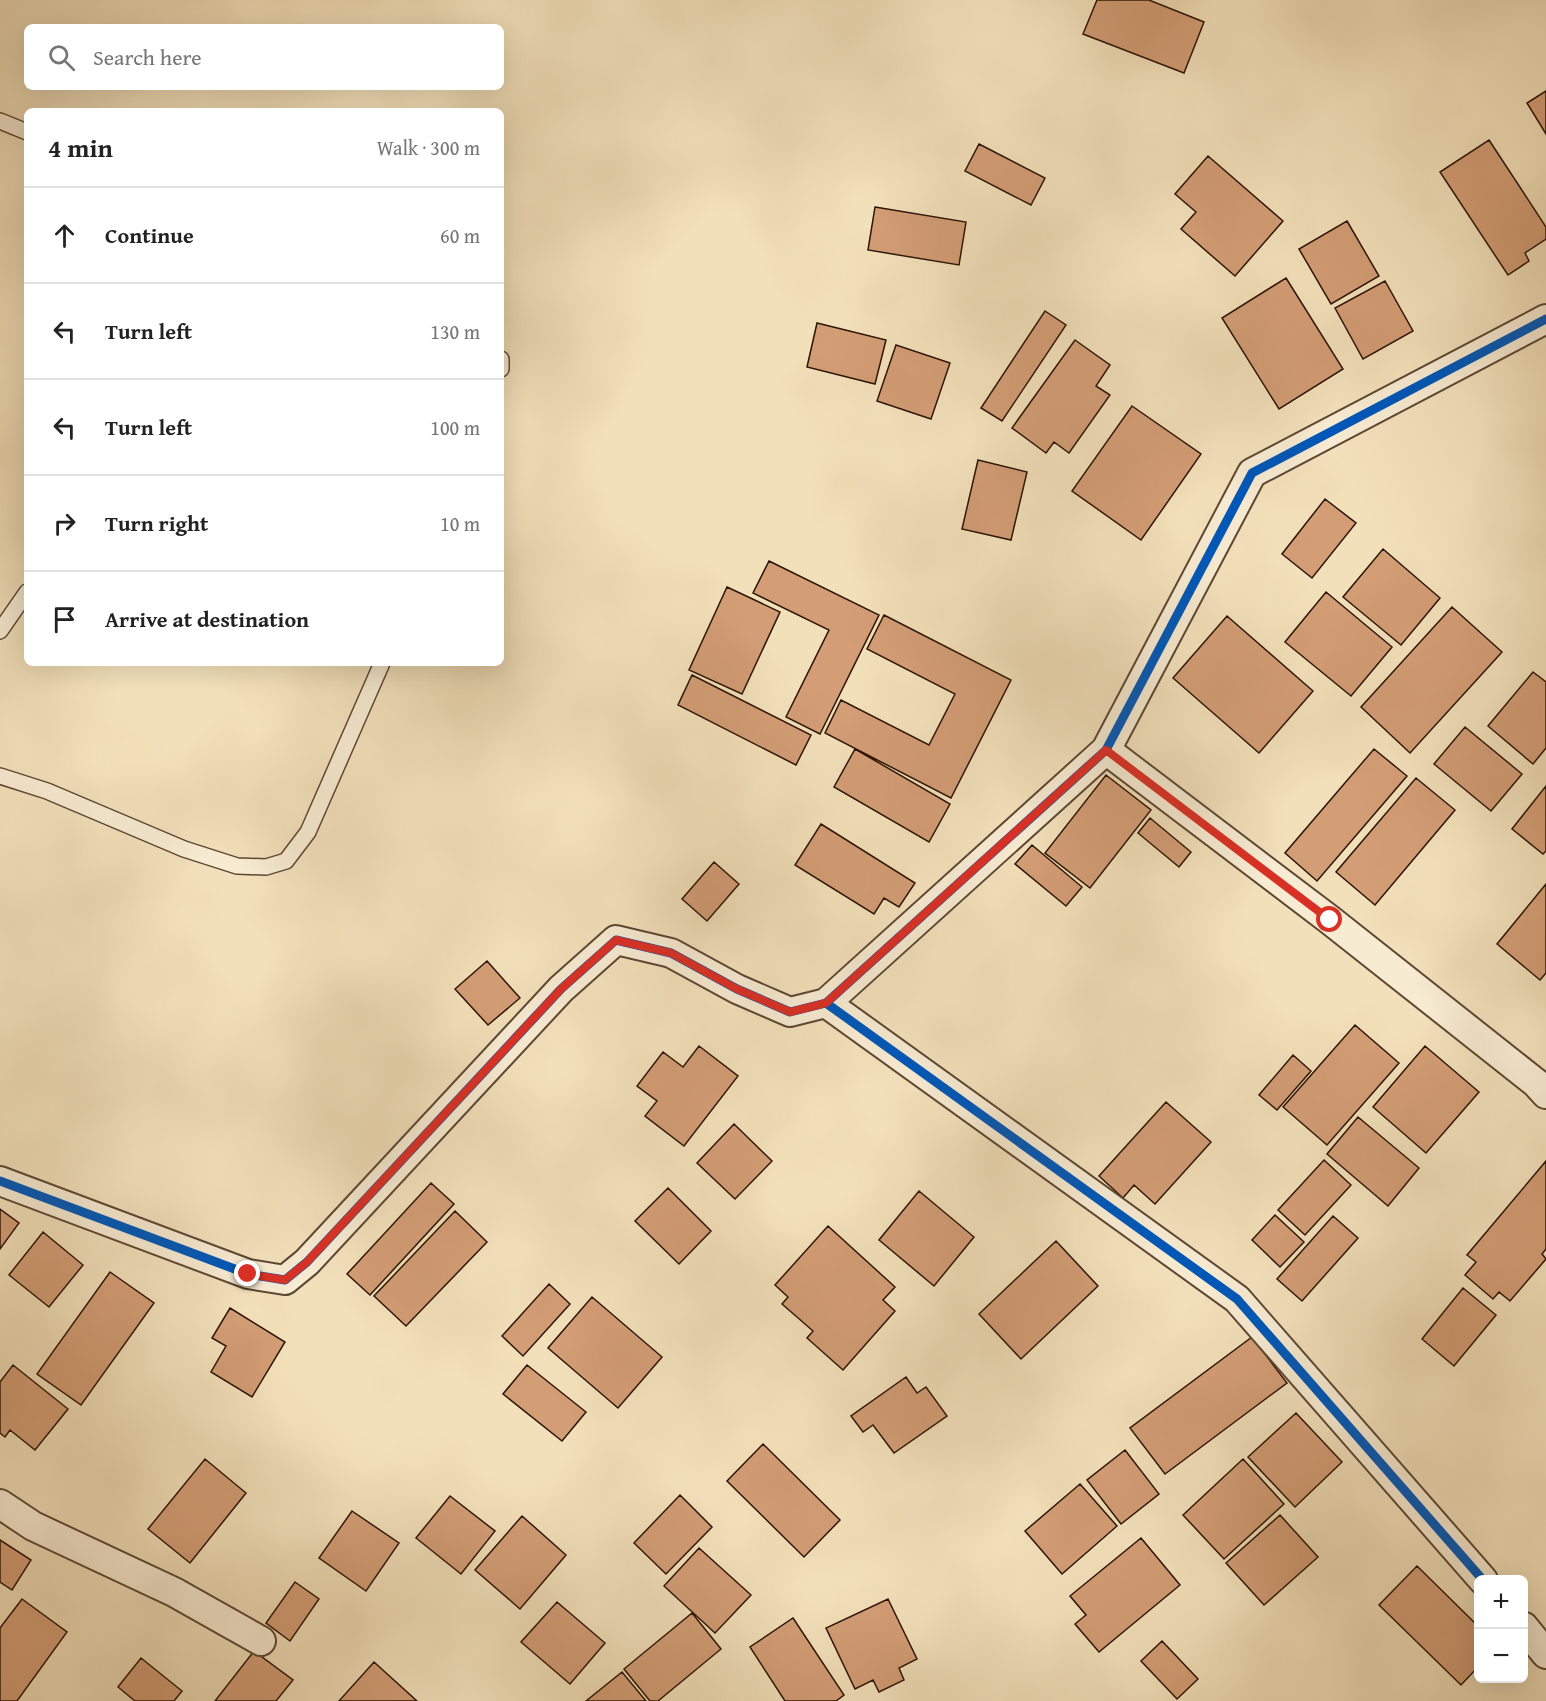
<!DOCTYPE html>
<meta charset="utf-8">
<style>
:root{--surface:#fff;--page:#f2f2f2;--text:#222;--muted:#767676;--line:#e0e0e0}
body{margin:0;font-family:"Gentium Book Plus",serif;background:var(--page);color:var(--text)}
.controls{position:absolute;right:18px;bottom:18px;display:grid;overflow:hidden;border-radius:9px;box-shadow:0 6px 24px #0002}
.controls button{width:54px;height:54px;display:grid;place-items:center;padding:0;border:0;border-bottom:2px solid var(--line);background:var(--surface);color:var(--text);font:30px sans-serif}
.stop{position:absolute;width:18px;height:18px;margin:-14px;border:4px solid #d93025;border-radius:50%;background:#fff}
.stop.end{background:#d93025;border-color:#fff;box-shadow:0 2px 6px #0008}
.list{margin:0;padding:0;list-style:none}
h2{display:flex;justify-content:space-between;align-items:center;height:78px;margin:0;padding:0 24px;font-size:26px}
h2 small{font-size:20px;font-weight:400;color:var(--muted)}
.list li{display:grid;grid-template-columns:39px 1fr auto;gap:18px;align-items:center;box-sizing:border-box;height:96px;padding:0 24px;border-top:2px solid var(--line)}
.list b{display:block;font-size:22px;white-space:nowrap}
.list em{font-size:20px;font-style:normal;color:var(--muted)}
.icon{flex:none;width:33px;height:33px;fill:none;stroke:currentColor;stroke-width:2;stroke-linecap:round;stroke-linejoin:round}
.map{position:relative;flex:none;width:1546px;height:1701px;overflow:hidden}
.search{position:absolute;background:var(--surface);box-shadow:0 6px 24px #0002;left:24px;top:24px;width:480px;height:66px;display:flex;align-items:center;gap:15px;box-sizing:border-box;padding:0 21px;border-radius:9px;color:var(--muted);font-size:22px}
.panel{position:absolute;background:var(--surface);box-shadow:0 6px 24px #0002;left:24px;top:108px;width:480px;height:558px;border-radius:9px}
.map>svg:first-child{display:block}
</style>
<div class="map">
<svg width="1546" height="1701" viewBox="0 0 1546 1701">
<rect width="100%" height="100%" fill="#f2e0ba"/>
<filter id="stains"><feTurbulence type="fractalNoise" baseFrequency=".00333" numOctaves="4"/><feColorMatrix values="0 0 0 0 .2 0 0 0 0 .09 0 0 0 0 .02 0 0 0 .5 -.17"/></filter>
<radialGradient id="worn" r=".72"><stop offset=".6" stop-color="#630" stop-opacity="0"/><stop offset="1" stop-color="#630" stop-opacity=".3"/></radialGradient>
<path fill="#d39d75" stroke="#2c1404" stroke-width="1.5" d="M 1097,0 L 1149,0 L 1204,22 L 1184,73 L 1083,34 Z
M 1546,91 L 1546,134 L 1527,103 Z
M 1489,140 L 1546,227 L 1546,239 L 1525,253 L 1529,261 L 1508,275 L 1440,172 Z
M 979,144 L 1045,178 L 1031,205 L 965,171 Z
M 1208,156 L 1283,221 L 1235,276 L 1181,229 L 1196,212 L 1175,194 Z
M 875,207 L 966,222 L 959,265 L 868,250 Z
M 1347,221 L 1379,276 L 1331,304 L 1299,249 Z
M 1286,278 L 1343,369 L 1279,409 L 1222,318 Z
M 1385,281 L 1413,331 L 1363,359 L 1335,308 Z
M 1045,311 L 1066,325 L 1002,421 L 981,408 Z
M 817,323 L 886,340 L 875,384 L 807,367 Z
M 1075,340 L 1110,365 L 1096,386 L 1110,395 L 1069,453 L 1054,442 L 1046,453 L 1012,428 Z
M 896,345 L 950,363 L 931,419 L 877,401 Z
M 1132,406 L 1201,454 L 1141,540 L 1072,491 Z
M 978,460 L 1027,472 L 1011,540 L 962,529 Z
M 1325,499 L 1356,523 L 1312,578 L 1282,554 Z
M 1383,549 L 1440,598 L 1401,645 L 1343,597 Z
M 769,561 L 879,615 L 820,734 L 786,717 L 829,630 L 753,593 Z
M 727,587 L 780,612 L 742,694 L 689,670 Z
M 1326,592 L 1392,647 L 1351,696 L 1285,642 Z
M 1452,607 L 1502,652 L 1410,753 L 1361,707 Z
M 884,615 L 1011,680 L 951,798 L 825,733 L 841,700 L 929,745 L 955,694 L 867,649 Z
M 1227,616 L 1313,691 L 1259,753 L 1173,678 Z
M 1533,672 L 1546,682 L 1546,748 L 1533,764 L 1488,726 Z
M 692,675 L 811,735 L 796,765 L 678,705 Z
M 1465,727 L 1522,774 L 1491,811 L 1434,764 Z
M 855,749 L 950,804 L 929,842 L 834,787 Z
M 1374,749 L 1407,776 L 1317,881 L 1285,853 Z
M 1106,775 L 1151,810 L 1090,888 L 1045,853 Z
M 1416,778 L 1455,810 L 1375,905 L 1336,872 Z
M 1546,786 L 1546,851 L 1543,854 L 1512,829 Z
M 1150,818 L 1191,852 L 1179,867 L 1138,833 Z
M 821,824 L 915,883 L 899,907 L 884,898 L 874,914 L 795,865 Z
M 1032,845 L 1082,887 L 1066,906 L 1015,864 Z
M 714,862 L 739,884 L 707,921 L 682,899 Z
M 1546,884 L 1546,973 L 1540,980 L 1497,944 Z
M 487,961 L 520,998 L 488,1025 L 455,989 Z
M 1355,1025 L 1399,1063 L 1327,1145 L 1283,1107 Z
M 699,1046 L 738,1076 L 684,1146 L 645,1116 L 657,1101 L 637,1086 L 663,1052 L 683,1067 Z
M 1425,1046 L 1479,1092 L 1426,1153 L 1373,1107 Z
M 1293,1055 L 1311,1071 L 1277,1110 L 1259,1095 Z
M 1166,1102 L 1211,1142 L 1155,1204 L 1134,1185 L 1123,1198 L 1099,1176 Z
M 1358,1117 L 1419,1168 L 1388,1206 L 1327,1154 Z
M 734,1124 L 772,1161 L 735,1199 L 697,1163 Z
M 1324,1160 L 1351,1185 L 1305,1235 L 1278,1210 Z
M 1546,1161 L 1546,1249 L 1542,1254 L 1546,1259 L 1510,1301 L 1499,1292 L 1493,1299 L 1465,1275 L 1476,1262 L 1467,1255 Z
M 431,1183 L 454,1204 L 370,1295 L 347,1274 Z
M 668,1188 L 711,1231 L 679,1264 L 635,1221 Z
M 919,1191 L 974,1237 L 934,1286 L 879,1240 Z
M 0,1209 L 19,1223 L 0,1249 Z
M 455,1211 L 487,1242 L 406,1326 L 374,1296 Z
M 1275,1215 L 1304,1242 L 1280,1267 L 1252,1240 Z
M 1333,1216 L 1358,1238 L 1302,1301 L 1277,1279 Z
M 828,1226 L 895,1287 L 883,1300 L 895,1311 L 843,1370 L 807,1338 L 813,1331 L 782,1304 L 788,1297 L 775,1285 Z
M 43,1232 L 83,1265 L 49,1307 L 9,1275 Z
M 1056,1241 L 1098,1286 L 1021,1359 L 979,1314 Z
M 110,1272 L 154,1303 L 81,1405 L 37,1374 Z
M 549,1284 L 570,1304 L 523,1356 L 502,1336 Z
M 1463,1288 L 1496,1315 L 1454,1366 L 1422,1339 Z
M 592,1297 L 662,1357 L 618,1408 L 548,1348 Z
M 230,1308 L 285,1342 L 252,1397 L 211,1372 L 226,1346 L 212,1338 Z
M 1252,1337 L 1287,1383 L 1165,1474 L 1130,1428 Z
M 13,1365 L 68,1409 L 35,1450 L 10,1430 L 5,1437 L 0,1433 L 0,1382 Z
M 527,1365 L 586,1412 L 562,1441 L 503,1394 Z
M 906,1377 L 917,1393 L 926,1387 L 947,1416 L 894,1453 L 873,1425 L 863,1432 L 851,1416 Z
M 1296,1413 L 1342,1462 L 1295,1507 L 1248,1457 Z
M 763,1444 L 840,1520 L 804,1557 L 727,1481 Z
M 1125,1450 L 1159,1494 L 1121,1524 L 1087,1480 Z
M 205,1459 L 246,1493 L 190,1563 L 148,1529 Z
M 1243,1459 L 1284,1504 L 1224,1559 L 1183,1515 Z
M 1080,1484 L 1117,1526 L 1062,1574 L 1025,1531 Z
M 680,1495 L 712,1527 L 666,1574 L 634,1543 Z
M 450,1496 L 495,1531 L 461,1574 L 416,1538 Z
M 352,1511 L 399,1543 L 366,1591 L 319,1558 Z
M 1280,1515 L 1318,1557 L 1264,1605 L 1226,1563 Z
M 522,1516 L 566,1555 L 520,1609 L 475,1570 Z
M 1141,1538 L 1180,1585 L 1099,1652 L 1075,1624 L 1086,1615 L 1070,1596 Z
M 0,1540 L 31,1560 L 12,1590 L 0,1582 Z
M 699,1548 L 751,1595 L 715,1633 L 664,1586 Z
M 1417,1566 L 1478,1626 L 1478,1667 L 1461,1685 L 1379,1605 Z
M 295,1582 L 319,1599 L 290,1641 L 266,1623 Z
M 22,1599 L 67,1632 L 17,1701 L 0,1701 L 0,1628 Z
M 888,1599 L 917,1659 L 899,1668 L 904,1680 L 879,1692 L 873,1680 L 855,1689 L 826,1628 Z
M 557,1602 L 605,1643 L 570,1684 L 521,1642 Z
M 692,1613 L 721,1649 L 658,1701 L 650,1701 L 624,1669 Z
M 793,1618 L 844,1695 L 836,1701 L 785,1701 L 750,1647 Z
M 1162,1641 L 1198,1679 L 1177,1699 L 1141,1661 Z
M 254,1651 L 293,1680 L 276,1701 L 215,1701 Z
M 141,1658 L 182,1691 L 174,1701 L 135,1701 L 118,1687 Z
M 374,1662 L 417,1701 L 339,1701 Z
M 622,1672 L 646,1701 L 586,1701 Z"/>
<g fill="none" stroke-linecap="round" stroke-linejoin="round">
<defs>
<path id="service" d="M 0,121 L 27,132
M 501,359 L 501,369
M 0,631 L 27,592
M 0,776 L 47,791 L 184,849 L 237,866 L 266,867 L 286,861 L 308,832 L 382,663"/>
<path id="minor" d="M 1106,750 L 1330,920 L 1536,1083 L 1546,1094
M 826,1003 L 1237,1299 L 1483,1580
M 0,1181 L 248,1274 L 285,1280 L 307,1262 L 561,989 L 616,940 L 671,953 L 737,989 L 790,1012 L 826,1003 L 1106,750 L 1252,473 L 1546,319
M 0,1504 L 33,1526 L 174,1592 L 261,1641
M 1524,1627 L 1546,1654"/>
</defs>
<use href="#service" stroke="#5e4732" stroke-width="18"/>
<use href="#minor" stroke="#5e4732" stroke-width="32"/>
<use href="#service" stroke="#f7ebd2" stroke-width="15"/>
<use href="#minor" stroke="#f7ebd2" stroke-width="28"/>
<defs>
<path id="cycleway" d="M 826,1003 L 1237,1299 L 1483,1580
M 0,1181 L 248,1274 L 285,1280 L 307,1262 L 561,989 L 616,940 L 671,953 L 737,989 L 790,1012 L 826,1003 L 1106,750 L 1252,473 L 1546,319"/>
</defs>
<use href="#cycleway" stroke="#f7ebd2" stroke-width="13"/>
<use href="#cycleway" stroke="#0057b8" stroke-width="9"/>
</g>
<g fill="none" stroke-linecap="round" stroke-linejoin="round">
<path stroke="#d93025" stroke-width="8" d="M 248,1274 L 285,1280 L 307,1262 L 561,989 L 616,940 L 671,953 L 737,989 L 790,1012 L 826,1003 L 1106,750 L 1330,920"/>
</g>
<rect width="100%" height="100%" filter="url(#stains)"/>
<rect width="100%" height="100%" fill="url(#worn)"/>
</svg>
<div class="controls">
<button>+</button>
<button>−</button>
</div>
<div class="stop" style="left:1330px;top:920px"></div>
<div class="stop end" style="left:248px;top:1274px"></div>
<div class="search"><svg class="icon" aria-label="search" viewBox="0 0 24 24"><circle cx="10" cy="10" r="6"/><path d="M15 15l6 6"/></svg>Search here</div>
<section class="panel">
<h2>4 min<small>Walk · 300 m</small></h2>
<ul class="list">
<li><svg class="icon" aria-label="ahead" viewBox="0 0 24 24"><path d="M12 20V5M6 11l6-6 6 6"/></svg><div><b>Continue</b></div><em>60 m</em></li>
<li><svg class="icon" aria-label="left" viewBox="0 0 24 24"><path d="M17 20v-9H6M10 6l-5 5 5 5"/></svg><div><b>Turn left</b></div><em>130 m</em></li>
<li><svg class="icon" aria-label="left" viewBox="0 0 24 24"><path d="M17 20v-9H6M10 6l-5 5 5 5"/></svg><div><b>Turn left</b></div><em>100 m</em></li>
<li><svg class="icon" aria-label="right" viewBox="0 0 24 24"><path d="M7 20v-9h11M14 6l5 5-5 5"/></svg><div><b>Turn right</b></div><em>10 m</em></li>
<li><svg class="icon" aria-label="arrive" viewBox="0 0 24 24"><path d="M6 21V4h12l-3 4 3 4H6"/></svg><div><b>Arrive at destination</b></div></li>
</ul>
</section>
</div>
